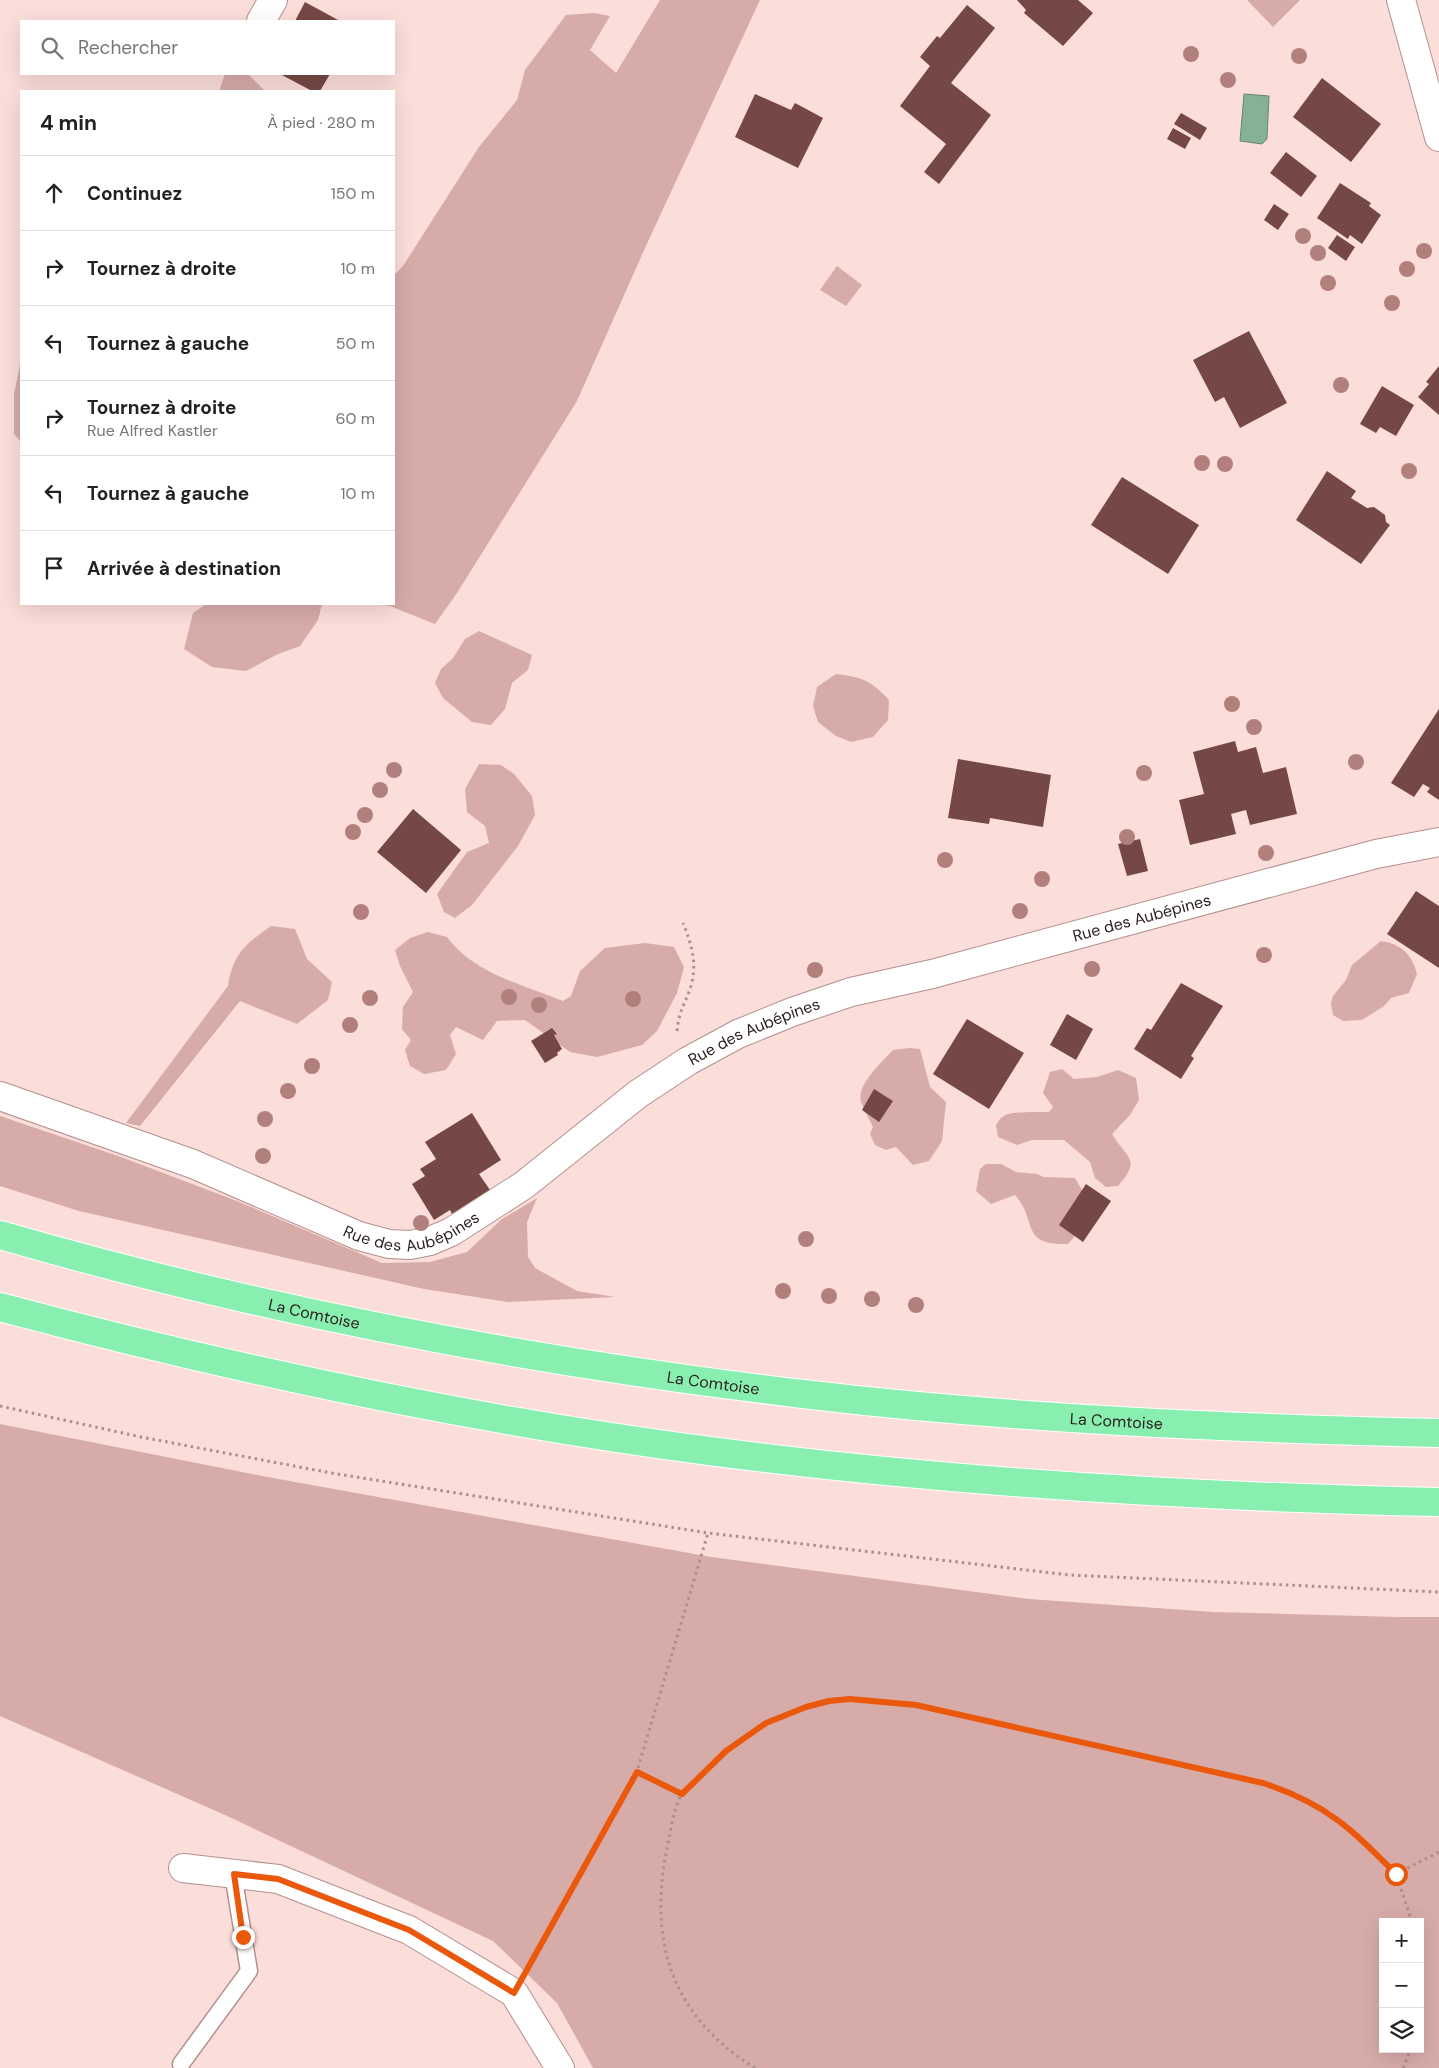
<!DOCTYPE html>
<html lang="fr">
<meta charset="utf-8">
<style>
:root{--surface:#fff;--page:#f2f2f2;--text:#222;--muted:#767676;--line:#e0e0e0}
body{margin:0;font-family:"DM Sans",sans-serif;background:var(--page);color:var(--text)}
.controls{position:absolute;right:15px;bottom:15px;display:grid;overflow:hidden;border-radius:0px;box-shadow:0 5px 20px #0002}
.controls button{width:45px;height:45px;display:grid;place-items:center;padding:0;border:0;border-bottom:1px solid var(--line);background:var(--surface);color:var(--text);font:25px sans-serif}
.stop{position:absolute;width:15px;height:15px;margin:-11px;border:4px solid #ea580c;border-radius:50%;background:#fff}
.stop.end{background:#ea580c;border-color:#fff;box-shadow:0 1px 5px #0008}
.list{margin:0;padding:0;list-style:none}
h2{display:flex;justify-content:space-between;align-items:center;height:65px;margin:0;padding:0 20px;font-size:21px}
h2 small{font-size:16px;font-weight:400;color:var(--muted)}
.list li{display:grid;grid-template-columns:32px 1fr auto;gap:15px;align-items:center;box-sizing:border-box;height:75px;padding:0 20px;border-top:1px solid var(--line)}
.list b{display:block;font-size:19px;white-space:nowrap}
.list p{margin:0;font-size:16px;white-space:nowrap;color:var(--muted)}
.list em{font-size:16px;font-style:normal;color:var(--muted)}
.icon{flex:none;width:28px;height:28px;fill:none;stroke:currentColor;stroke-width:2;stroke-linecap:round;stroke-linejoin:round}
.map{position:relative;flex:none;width:1439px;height:2068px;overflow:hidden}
.search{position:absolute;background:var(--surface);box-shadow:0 5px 20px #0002;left:20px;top:20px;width:375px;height:55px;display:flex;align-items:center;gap:12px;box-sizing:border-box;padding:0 18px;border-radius:0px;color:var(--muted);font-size:19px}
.panel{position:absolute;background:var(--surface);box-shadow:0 5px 20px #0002;left:20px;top:90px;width:375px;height:515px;border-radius:0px}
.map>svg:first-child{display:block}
</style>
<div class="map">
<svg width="1439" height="2068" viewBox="0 0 1439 2068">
<rect width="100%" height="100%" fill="#fbddda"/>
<path fill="#d7aba8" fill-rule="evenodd" d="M 660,0 L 760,0 L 645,248 L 577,401 L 457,593 L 435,624 L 390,606 L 374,604 L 394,604 L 394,275 L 403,266 L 479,147 L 517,100 L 525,70 L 566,15 L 594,13 L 610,16 L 590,50 L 616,73 Z
M 1247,0 L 1300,0 L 1273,27 Z
M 225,74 L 248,74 L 265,91 L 219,91 Z
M 837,266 L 862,285 L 846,306 L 820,290 Z
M 21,359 L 21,442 L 14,434 L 14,394 Z
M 206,604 L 322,604 L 318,620 L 300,646 L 278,654 L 246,671 L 212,667 L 184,649 L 193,613 Z
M 479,631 L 532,655 L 528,670 L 512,683 L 505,709 L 491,725 L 472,722 L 443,698 L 435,683 L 441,669 L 453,658 L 465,639 Z
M 836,674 C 863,677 871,681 889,700 L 888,720 L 873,737 L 851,742 L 836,736 L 818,722 L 813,706 L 817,687 Z
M 479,764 L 501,765 L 514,774 L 532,796 L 535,815 L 518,846 L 472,905 L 455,918 L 444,912 L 437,894 L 467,852 L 489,843 L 485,826 L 467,812 L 465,789 Z
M 271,926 L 295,929 L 307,959 L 332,982 L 328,1000 L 297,1024 L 240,1001 L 140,1126 L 126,1123 L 228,986 C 233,953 246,944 271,926 Z
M 428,932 L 447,937 C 473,973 523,985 563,1001 L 571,996 L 580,971 L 605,948 L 645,943 L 674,947 L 684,967 L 677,993 L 657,1031 L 642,1045 L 597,1057 L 570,1052 L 525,1020 L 497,1021 L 483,1040 L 456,1027 L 450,1035 L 456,1054 L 446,1070 L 424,1074 L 410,1066 L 405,1050 L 411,1040 L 402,1029 L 403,1007 L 413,992 L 400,966 L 395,950 L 410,938 Z
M 1381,941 C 1401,944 1412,954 1417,974 L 1409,993 L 1391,998 L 1384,1006 L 1362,1020 L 1343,1021 L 1333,1015 L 1331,1003 L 1333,996 L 1346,980 L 1352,965 Z
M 910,1048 L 920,1049 L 930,1087 L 946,1102 L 942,1141 L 929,1161 L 913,1165 L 896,1147 L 886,1150 L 875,1145 L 870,1134 L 873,1127 C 869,1119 864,1110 861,1102 C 856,1085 882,1062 893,1050 Z
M 1062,1069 L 1074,1079 L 1097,1077 L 1118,1070 L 1136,1078 L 1139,1100 L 1130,1115 L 1112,1134 C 1127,1159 1142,1159 1118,1186 L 1106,1187 L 1095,1178 L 1090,1162 L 1064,1140 L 1032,1140 L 1017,1145 L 998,1137 L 996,1125 C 998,1122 1000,1118 1004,1116 C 1010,1111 1040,1112 1049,1112 L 1053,1107 L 1043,1093 L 1050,1072 Z
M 0,1116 L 121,1157 L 237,1201 L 382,1263 L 430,1262 L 467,1252 L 502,1219 L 537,1198 L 527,1222 L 528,1257 L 535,1268 L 577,1291 L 615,1297 L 508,1302 L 424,1289 L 79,1211 L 0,1186 Z
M 986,1164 L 1001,1164 L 1016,1172 L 1037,1174 L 1044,1177 L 1075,1178 L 1087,1199 L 1092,1217 L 1068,1244 C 1019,1246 1038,1220 1015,1195 L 991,1204 L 976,1191 L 980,1169 Z
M 0,1424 L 273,1478 L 711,1557 L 1029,1599 L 1213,1612 L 1398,1617 L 1439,1617 L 1439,2068 L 593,2068 L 557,2003 L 493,1941 L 225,1815 L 0,1716 ZM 1383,1922 L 1420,1922 L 1420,2049 L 1383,2049 Z"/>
<path fill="#85b294" stroke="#6a8670" d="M 1244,94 L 1269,96 L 1267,139 L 1262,144 L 1240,141 Z"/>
<path fill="#764845" d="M 1017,0 L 1078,0 L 1093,13 L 1063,46 L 1024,13 L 1026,10 Z
M 305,2 L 340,21 L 295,21 Z
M 967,5 L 995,28 L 951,83 L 991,115 L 939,184 L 924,172 L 946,144 L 900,106 L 930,66 L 920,57 L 937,36 L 940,38 Z
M 280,74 L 330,74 L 320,91 L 312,91 Z
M 1322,78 L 1381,124 L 1351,162 L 1293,117 Z
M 755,94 L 791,110 L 795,103 L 823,118 L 798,168 L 735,137 Z
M 1181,113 L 1207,128 L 1200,140 L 1174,124 Z
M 1173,128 L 1191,138 L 1185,149 L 1167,139 Z
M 1286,152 L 1317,176 L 1301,197 L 1270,173 Z
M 1340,183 L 1371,203 L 1369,206 L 1381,215 L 1362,244 L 1350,235 L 1348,239 L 1317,218 Z
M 1274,204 L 1289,214 L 1278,230 L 1264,220 Z
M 1337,235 L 1355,247 L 1346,261 L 1328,248 Z
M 1249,331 L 1287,403 L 1240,428 L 1224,397 L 1215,402 L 1193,360 Z
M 1439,366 L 1439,415 L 1418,397 L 1429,384 L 1426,382 Z
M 1382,386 L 1414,405 L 1396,436 L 1380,427 L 1376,433 L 1360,424 Z
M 1327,471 L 1356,491 L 1351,498 L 1367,508 L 1374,507 L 1385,515 L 1386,522 L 1390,525 L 1361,564 L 1296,520 Z
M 1122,477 L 1199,525 L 1168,574 L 1091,525 Z
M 1439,709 L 1439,800 L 1427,792 L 1430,788 L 1423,784 L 1414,797 L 1391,783 Z
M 1235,741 L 1238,752 L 1256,747 L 1263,773 L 1286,767 L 1297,814 L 1250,825 L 1246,810 L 1231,814 L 1236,834 L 1190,845 L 1179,800 L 1204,794 L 1193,752 Z
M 958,759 L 1051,775 L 1043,827 L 990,818 L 989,824 L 948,818 Z
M 413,809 L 461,850 L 426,893 L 377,852 Z
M 1140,839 L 1148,871 L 1127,876 L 1118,844 Z
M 1416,891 L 1439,906 L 1439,968 L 1387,934 Z
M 1181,983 L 1223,1006 L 1191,1056 L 1194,1058 L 1181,1079 L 1134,1049 L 1147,1028 L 1151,1030 Z
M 1067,1014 L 1093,1029 L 1076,1060 L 1050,1045 Z
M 967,1019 L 1024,1053 L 989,1109 L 933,1074 Z
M 552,1028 L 557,1034 L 554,1035 L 562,1049 L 557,1053 L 558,1055 L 545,1063 L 531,1041 Z
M 874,1089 L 893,1101 L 879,1122 L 862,1110 Z
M 472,1113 L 501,1160 L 479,1174 L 490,1190 L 452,1214 L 450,1210 L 434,1220 L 412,1184 L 425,1176 L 420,1169 L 436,1159 L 425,1142 Z
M 1086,1184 L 1111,1201 L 1083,1242 L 1059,1225 Z"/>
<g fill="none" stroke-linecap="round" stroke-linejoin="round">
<defs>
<path id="service" d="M 181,2064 L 249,1971 L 233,1874"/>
<g id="minor">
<path d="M 1401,0 L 1439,137"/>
<path d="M 261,21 L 273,0"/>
<path id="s1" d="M 0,1096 L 193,1164 L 359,1236 L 389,1244 L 410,1245 L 430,1241 L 451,1232 L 524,1185 L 638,1094 L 688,1061 L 738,1034 L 792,1012 L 851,992 L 932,974 L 1376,854 L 1439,842"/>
<path d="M 183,1868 L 278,1879 L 409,1930 L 514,1993 L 560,2068"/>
</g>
<g id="motorway">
<path id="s2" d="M 0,1235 C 263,1311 532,1362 803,1394 C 1013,1419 1228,1428 1439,1433"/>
<path d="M 0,1307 C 236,1370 475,1421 717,1452 C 956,1483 1198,1497 1439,1502"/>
</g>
</defs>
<use href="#service" stroke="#b3908d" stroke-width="19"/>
<use href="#minor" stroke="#b3908d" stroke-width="30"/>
<use href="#motorway" stroke="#fff" stroke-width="30"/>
<path stroke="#a7908e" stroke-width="3" stroke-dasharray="2.5 4" stroke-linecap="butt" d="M 677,1031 C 679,1011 684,1006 690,989 C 698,966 692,945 683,923
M 0,1406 L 141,1437 L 331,1473 L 708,1533 L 1069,1575 L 1439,1592
M 638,1772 L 682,1794
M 1396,1874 L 1439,1852
M 528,1967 L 637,1771 L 708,1533
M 1420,1975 L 1420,1999
M 755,2068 C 673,2017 649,1945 666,1853 C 670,1836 673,1810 681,1795 C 687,1785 705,1771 714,1763 C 751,1727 796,1702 848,1699 C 870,1698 894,1702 916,1705 L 1230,1774 L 1291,1792 L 1325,1810 L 1340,1821 L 1360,1837 L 1396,1874 L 1412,1922
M 1403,2068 L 1411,2049"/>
<use href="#service" stroke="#fff" stroke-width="16"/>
<use href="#minor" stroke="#fff" stroke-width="28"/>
<use href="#motorway" stroke="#89efb1" stroke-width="28"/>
</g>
<g fill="#b1807d">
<circle cx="1191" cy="54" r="8"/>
<circle cx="1299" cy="56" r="8"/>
<circle cx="1228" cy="80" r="8"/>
<circle cx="1303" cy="236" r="8"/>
<circle cx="1424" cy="251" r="8"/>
<circle cx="1318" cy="253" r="8"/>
<circle cx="1407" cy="269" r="8"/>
<circle cx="1328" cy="283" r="8"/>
<circle cx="1392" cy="303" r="8"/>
<circle cx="1341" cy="385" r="8"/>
<circle cx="1202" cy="463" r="8"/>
<circle cx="1225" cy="464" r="8"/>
<circle cx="1409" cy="471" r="8"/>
<circle cx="1232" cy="704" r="8"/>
<circle cx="1254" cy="727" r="8"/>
<circle cx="1356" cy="762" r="8"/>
<circle cx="394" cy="770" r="8"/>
<circle cx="1144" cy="773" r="8"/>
<circle cx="380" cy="790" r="8"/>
<circle cx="365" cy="815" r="8"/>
<circle cx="353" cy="832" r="8"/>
<circle cx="1127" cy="837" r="8"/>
<circle cx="1266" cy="853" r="8"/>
<circle cx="945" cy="860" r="8"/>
<circle cx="1042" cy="879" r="8"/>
<circle cx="1020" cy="911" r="8"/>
<circle cx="361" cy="912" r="8"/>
<circle cx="1264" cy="955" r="8"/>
<circle cx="1092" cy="969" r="8"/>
<circle cx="815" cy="970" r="8"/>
<circle cx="509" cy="997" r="8"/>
<circle cx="370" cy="998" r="8"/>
<circle cx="633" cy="999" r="8"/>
<circle cx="539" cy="1005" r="8"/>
<circle cx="350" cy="1025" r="8"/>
<circle cx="312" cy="1066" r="8"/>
<circle cx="288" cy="1091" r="8"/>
<circle cx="265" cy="1119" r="8"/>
<circle cx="263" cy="1156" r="8"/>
<circle cx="421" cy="1223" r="8"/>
<circle cx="806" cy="1239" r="8"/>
<circle cx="783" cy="1291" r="8"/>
<circle cx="829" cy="1296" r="8"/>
<circle cx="872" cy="1299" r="8"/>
<circle cx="916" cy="1305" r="8"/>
</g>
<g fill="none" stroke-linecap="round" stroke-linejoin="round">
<path stroke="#ea580c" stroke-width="6" d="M 243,1937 L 234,1874 L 278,1879 L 409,1930 L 514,1993 L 637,1772 L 682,1794 L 726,1751 L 766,1723 L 806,1707 L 829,1701 L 850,1699 L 916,1705 L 1263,1783 C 1326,1804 1351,1828 1396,1874"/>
</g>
<g text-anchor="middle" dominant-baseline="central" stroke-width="5" stroke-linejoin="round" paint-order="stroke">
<g font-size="16" fill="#2b1e1d" stroke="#feeeed">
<text stroke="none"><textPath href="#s1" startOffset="1251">Rue des Aubépines</textPath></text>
<text stroke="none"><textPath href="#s1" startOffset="846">Rue des Aubépines</textPath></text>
<text stroke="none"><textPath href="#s1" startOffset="441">Rue des Aubépines</textPath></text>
<text stroke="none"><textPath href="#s2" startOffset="324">La Comtoise</textPath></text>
<text stroke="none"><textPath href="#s2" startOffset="729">La Comtoise</textPath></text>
<text stroke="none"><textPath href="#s2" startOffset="1134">La Comtoise</textPath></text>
</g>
</g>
</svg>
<div class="controls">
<button>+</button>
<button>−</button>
<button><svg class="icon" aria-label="layers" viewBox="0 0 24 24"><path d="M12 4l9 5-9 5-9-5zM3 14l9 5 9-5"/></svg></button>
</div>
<div class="stop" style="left:1396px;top:1874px"></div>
<div class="stop end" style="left:243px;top:1937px"></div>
<div class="search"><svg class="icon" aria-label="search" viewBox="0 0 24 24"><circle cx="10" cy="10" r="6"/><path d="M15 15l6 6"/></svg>Rechercher</div>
<section class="panel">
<h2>4 min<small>À pied · 280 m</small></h2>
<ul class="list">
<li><svg class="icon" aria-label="ahead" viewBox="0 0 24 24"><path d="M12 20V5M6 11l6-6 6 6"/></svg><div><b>Continuez</b></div><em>150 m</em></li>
<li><svg class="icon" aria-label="right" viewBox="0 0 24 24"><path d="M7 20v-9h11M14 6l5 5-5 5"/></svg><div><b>Tournez à droite</b></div><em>10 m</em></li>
<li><svg class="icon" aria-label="left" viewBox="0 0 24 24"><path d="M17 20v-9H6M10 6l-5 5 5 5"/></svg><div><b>Tournez à gauche</b></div><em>50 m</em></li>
<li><svg class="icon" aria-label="right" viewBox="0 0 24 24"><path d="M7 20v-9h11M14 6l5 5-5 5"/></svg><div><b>Tournez à droite</b><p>Rue Alfred Kastler</p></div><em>60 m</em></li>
<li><svg class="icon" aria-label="left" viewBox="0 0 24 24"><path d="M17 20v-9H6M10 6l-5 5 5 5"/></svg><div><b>Tournez à gauche</b></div><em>10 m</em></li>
<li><svg class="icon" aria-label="arrive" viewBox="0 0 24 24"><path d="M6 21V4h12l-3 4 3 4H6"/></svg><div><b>Arrivée à destination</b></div></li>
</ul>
</section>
</div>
